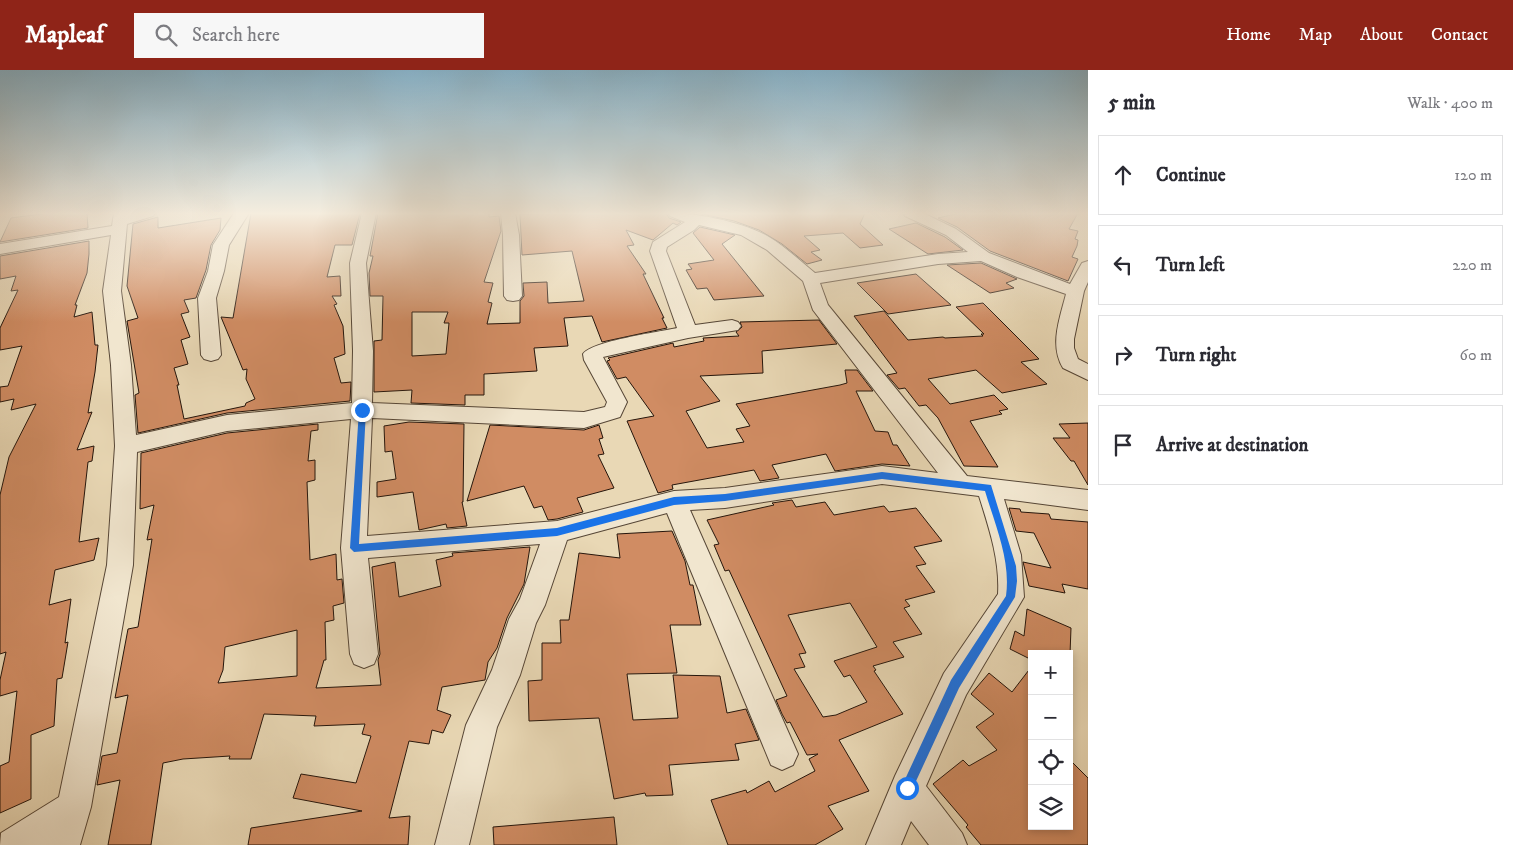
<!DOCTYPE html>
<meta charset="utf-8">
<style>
:root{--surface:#fff;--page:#f7f7f7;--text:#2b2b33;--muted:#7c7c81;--line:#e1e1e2;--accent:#8f2418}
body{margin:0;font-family:"IM FELL DW Pica",serif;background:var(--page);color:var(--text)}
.controls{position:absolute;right:15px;bottom:15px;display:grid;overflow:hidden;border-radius:0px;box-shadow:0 2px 8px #0003}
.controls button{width:45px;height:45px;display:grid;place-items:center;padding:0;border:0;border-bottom:1px solid var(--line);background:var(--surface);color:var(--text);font:25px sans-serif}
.stop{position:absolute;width:15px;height:15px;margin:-11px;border:4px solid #1a73e8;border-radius:50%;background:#fff}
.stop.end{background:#1a73e8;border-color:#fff;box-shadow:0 1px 5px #0008}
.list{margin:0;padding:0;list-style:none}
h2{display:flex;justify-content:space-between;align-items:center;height:65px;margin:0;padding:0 20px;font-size:21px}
h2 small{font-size:16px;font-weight:400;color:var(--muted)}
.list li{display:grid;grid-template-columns:32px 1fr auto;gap:15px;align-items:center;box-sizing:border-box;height:80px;margin:0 10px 10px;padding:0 10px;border:1px solid var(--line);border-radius:0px}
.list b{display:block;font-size:19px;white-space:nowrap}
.list em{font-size:16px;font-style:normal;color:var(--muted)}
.icon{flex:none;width:28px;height:28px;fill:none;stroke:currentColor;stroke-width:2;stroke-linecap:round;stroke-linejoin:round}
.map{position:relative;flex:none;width:1088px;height:775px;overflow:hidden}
header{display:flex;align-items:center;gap:30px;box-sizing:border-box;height:70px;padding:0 25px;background:var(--accent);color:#fff}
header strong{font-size:24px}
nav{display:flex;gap:28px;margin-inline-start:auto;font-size:18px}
.search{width:350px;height:45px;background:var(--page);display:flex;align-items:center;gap:12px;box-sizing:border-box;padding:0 18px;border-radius:0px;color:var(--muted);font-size:19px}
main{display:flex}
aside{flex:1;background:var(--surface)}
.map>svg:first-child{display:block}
</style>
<header>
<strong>Mapleaf</strong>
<div class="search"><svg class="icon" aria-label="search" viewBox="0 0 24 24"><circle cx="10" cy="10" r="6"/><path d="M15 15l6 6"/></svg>Search here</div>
<nav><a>Home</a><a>Map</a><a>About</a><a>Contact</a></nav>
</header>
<main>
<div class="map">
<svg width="1088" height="775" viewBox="0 0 1088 775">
<rect width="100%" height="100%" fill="#e9d8b5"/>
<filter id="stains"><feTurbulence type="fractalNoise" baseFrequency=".004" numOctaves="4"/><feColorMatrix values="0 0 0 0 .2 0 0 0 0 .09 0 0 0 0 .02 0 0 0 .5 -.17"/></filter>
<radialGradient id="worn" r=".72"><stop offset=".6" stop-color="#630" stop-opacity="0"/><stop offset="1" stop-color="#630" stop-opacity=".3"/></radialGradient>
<path fill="#d08c63" stroke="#25150b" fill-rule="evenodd" d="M 49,143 L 87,143 L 88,158 L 0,172 L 11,148 Z
M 251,143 L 360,143 L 352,175 L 335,175 L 327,207 L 340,206 L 341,226 L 332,226 L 337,234 L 334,235 L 343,256 L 345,284 L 334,288 L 341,313 L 351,312 L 350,331 L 227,343 L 138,363 L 135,325 L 139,323 L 127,251 L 138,248 L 127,216 L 133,154 L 158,147 L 158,158 L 221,148 L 220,160 L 211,175 L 206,200 L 196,228 L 184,230 L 189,242 L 181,244 L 190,267 L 181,270 L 188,294 L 174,298 L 179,315 L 177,315 L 184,349 L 245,336 L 246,333 L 255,329 L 246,309 L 247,299 L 243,300 L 221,247 L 233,248 Z
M 378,143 L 489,143 L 489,147 L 499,146 L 501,161 L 484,212 L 493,213 L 488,232 L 492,233 L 487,254 L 520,253 L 520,231 L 524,226 L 523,213 L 547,212 L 548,233 L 584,231 L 572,181 L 522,185 L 520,144 L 666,143 L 669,148 L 681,152 L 677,155 L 673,153 L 653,170 L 626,160 L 634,175 L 627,176 L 646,204 L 643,204 L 664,248 L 662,248 L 667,258 L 602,272 L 592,246 L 564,248 L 568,276 L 534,278 L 537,301 L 484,304 L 484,325 L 465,325 L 465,335 L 411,333 L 412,320 L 374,322 L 374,271 L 382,270 L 383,226 L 370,226 L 369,203 L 373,186 L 370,186 ZM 412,242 L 448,242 L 444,253 L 449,253 L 446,284 L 412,286 Z
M 697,143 L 865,143 L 860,154 L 883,175 L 860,178 L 843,163 L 804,166 L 820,180 L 811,182 L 822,190 L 807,194 L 782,174 L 759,160 L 734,151 Z
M 960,143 L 1078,143 L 1069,159 L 1078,161 L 1075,169 L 1078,170 L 1077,176 L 1072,187 L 1078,189 L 1068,211 L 990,181 L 957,157 L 938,148 Z
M 916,153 L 945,167 L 963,180 L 928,184 L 889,159 Z
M 700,157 L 735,165 L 722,174 L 764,226 L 714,230 L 707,218 L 697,219 L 686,200 L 692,199 L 688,194 L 714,190 L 693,163 Z
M 89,171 L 89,184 L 87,203 L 75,235 L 77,235 L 74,247 L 92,242 L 95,275 L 98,275 L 95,302 L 88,343 L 92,342 L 77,380 L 94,376 L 92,391 L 88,392 L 79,472 L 99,468 L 94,490 L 55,500 L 49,535 L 71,529 L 65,573 L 68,572 L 62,608 L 57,609 L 54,656 L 31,665 L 31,729 L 0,743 L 0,696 L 9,692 L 17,621 L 0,626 L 0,610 L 6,582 L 0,584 L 0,425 L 9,387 L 36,334 L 11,340 L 14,329 L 0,332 L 0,317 L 8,316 L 22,276 L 0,280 L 0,258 L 18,220 L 11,221 L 16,206 L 0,209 L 0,186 Z
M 981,193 L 1017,209 L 1006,213 L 1014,218 L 990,223 L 947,195 Z
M 916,204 L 951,235 L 888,244 L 857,213 Z
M 983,233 L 1039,289 L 1021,292 L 1047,314 L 1002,323 L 976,300 L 928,309 L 950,334 L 994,325 L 1008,339 L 999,341 L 1002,344 L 970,351 L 998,397 L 964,396 L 938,348 L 926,335 L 919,336 L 905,318 L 899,319 L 887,305 L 897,303 L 854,246 L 884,241 L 908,270 L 943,267 L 945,268 L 983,266 L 981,264 L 984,264 L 956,237 Z
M 819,250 L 837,274 L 762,281 L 763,303 L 700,306 L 720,331 L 686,341 L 707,378 L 744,372 L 736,359 L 750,356 L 736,334 L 840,315 L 847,313 L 845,300 L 857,300 L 873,321 L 856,321 L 875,361 L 888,362 L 893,375 L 897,375 L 910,396 L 882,394 L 835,401 L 826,384 L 772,395 L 779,408 L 760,411 L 754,400 L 672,415 L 673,419 L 658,423 L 627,351 L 654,346 L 626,307 L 617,309 L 607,291 L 610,290 L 608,288 L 673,273 L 674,277 L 704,271 L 703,268 L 739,266 L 736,262 L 742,257 L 740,252 Z
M 409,352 L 464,354 L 463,432 L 462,432 L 467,456 L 447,458 L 446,454 L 419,460 L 413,422 L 377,427 L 377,412 L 396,409 L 392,381 L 385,382 L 384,356 Z
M 1088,353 L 1088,415 L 1074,391 L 1071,391 L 1053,368 L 1070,368 L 1059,354 Z
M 318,354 L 318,360 L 311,361 L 308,391 L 315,390 L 315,410 L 307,412 L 310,490 L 336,484 L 337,510 L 342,509 L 344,533 L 333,536 L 334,550 L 325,552 L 326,590 L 324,590 L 316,618 L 381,615 L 378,590 L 380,584 L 372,497 L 395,492 L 399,527 L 441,516 L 436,490 L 453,486 L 452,483 L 530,477 L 524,514 L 507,548 L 497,578 L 488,592 L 485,610 L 442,617 L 437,640 L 451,645 L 443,663 L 432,660 L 429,674 L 409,671 L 389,748 L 410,746 L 408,775 L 248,775 L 251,758 L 362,741 L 293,728 L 301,704 L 356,713 L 371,666 L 362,664 L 365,654 L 314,656 L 316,646 L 264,644 L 251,689 L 229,689 L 230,686 L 183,689 L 163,693 L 151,775 L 108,775 L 120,710 L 97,715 L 102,686 L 117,683 L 128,625 L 115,628 L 128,559 L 138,557 L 152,469 L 147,470 L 154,435 L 140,439 L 141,383 L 227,363 ZM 297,560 L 297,606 L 218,613 L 223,600 L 225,577 Z
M 490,355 L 584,360 L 599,355 L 603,368 L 599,369 L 604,384 L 598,385 L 614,418 L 577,428 L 583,442 L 557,449 L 548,450 L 542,436 L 534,438 L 524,416 L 467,431 Z
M 792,430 L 796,437 L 825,432 L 834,445 L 884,436 L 889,442 L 916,438 L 942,471 L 914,477 L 926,494 L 916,496 L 935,522 L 905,530 L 910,536 L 904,538 L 922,564 L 893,572 L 904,587 L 873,596 L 876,600 L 874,601 L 903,644 L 839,670 L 869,721 L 828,736 L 843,759 L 815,775 L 728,775 L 711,730 L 746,720 L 747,723 L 769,711 L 775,722 L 815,701 L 809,689 L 818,684 L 807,685 L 790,652 L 787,653 L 782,644 L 776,630 L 787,626 L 729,500 L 725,501 L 714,475 L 719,474 L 707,450 L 774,435 L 772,433 ZM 850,533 L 877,577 L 834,591 L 844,607 L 850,605 L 867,632 L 836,645 L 823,647 L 794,599 L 805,597 L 799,584 L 806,583 L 788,545 Z
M 1009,438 L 1020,439 L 1021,442 L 1049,444 L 1051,449 L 1088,452 L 1088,519 L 1062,514 L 1065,523 L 1029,516 L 1023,492 L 1051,498 L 1034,463 L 1016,461 Z
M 672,461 L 685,491 L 690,515 L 693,515 L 701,555 L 670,555 L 677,603 L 627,604 L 633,650 L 678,648 L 673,605 L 720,606 L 727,643 L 746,639 L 759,670 L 735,674 L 739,690 L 669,695 L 673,725 L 646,726 L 645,723 L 614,729 L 599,648 L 529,651 L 528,611 L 542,610 L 542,573 L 561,573 L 560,550 L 569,550 L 579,483 L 620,488 L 617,464 Z
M 1027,539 L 1071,558 L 1070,584 L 1032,584 L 1032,590 L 1010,579 L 1015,561 L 1024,566 Z
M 1032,596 L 1032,756 L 1069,756 L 1069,689 L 1088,708 L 1088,775 L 981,775 L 966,757 L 968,755 L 933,714 L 963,690 L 969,696 L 997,680 L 976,657 L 994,644 L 971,624 L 989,603 L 1012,622 Z
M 614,747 L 617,775 L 494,775 L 493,757 Z"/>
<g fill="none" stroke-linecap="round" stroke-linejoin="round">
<defs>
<path id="minor" d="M 114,143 L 155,143 L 153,146 L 127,154 L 121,221 L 131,295 L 136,365 L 227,345 L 352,333 L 353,281 L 350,193 L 362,143 L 376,143 L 366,193 L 373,281 L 372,333 L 584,342 L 605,337 L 607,332 L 584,290 L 583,284 C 592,271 659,262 677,258 L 650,181 L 653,172 L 685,152 L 670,146 L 668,143 C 698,143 743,152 769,167 C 786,177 800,191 815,203 L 938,184 L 968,182 L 946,165 L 905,146 L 903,143 L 923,143 L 956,159 L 989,183 L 1070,214 L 1082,193 L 1088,191 L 1088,212 L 1084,221 L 1074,269 L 1074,278 L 1078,289 L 1088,294 L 1088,310 L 1063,298 C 1049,275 1060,248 1066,224 L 1017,207 L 981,191 L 938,194 L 820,213 L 828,235 L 967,406 L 1088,420 L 1088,440 L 1004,429 L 1021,485 L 1024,527 L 966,625 L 926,716 L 962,763 L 967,775 L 929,775 L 911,751 L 901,775 L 866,775 L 895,706 L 944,603 L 998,524 C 1000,490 989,458 979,426 L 882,414 L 725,438 L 690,440 L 798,684 L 793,695 L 782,700 L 771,695 L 667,443 L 567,470 L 545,535 L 536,553 L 520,605 L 497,657 L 469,775 L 435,775 L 466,655 L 492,600 L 509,549 L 520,529 L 540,474 L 368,488 L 378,584 L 374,594 L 364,598 L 354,594 L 350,584 L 341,478 L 351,349 L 227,361 L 137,382 L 133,495 L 91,737 L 80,775 L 0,775 L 1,763 L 59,727 L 107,495 L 115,376 L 111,295 L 103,221 L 111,165 L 0,184 L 0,174 L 112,156 ZM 699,155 L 741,165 L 767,180 L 803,211 L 813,240 L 938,403 L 882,396 L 725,418 L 674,421 L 557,451 L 367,466 L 372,348 L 584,358 L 620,347 L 627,332 L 603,287 L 688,268 L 738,260 L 741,256 L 738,252 L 732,250 L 695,255 L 666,181 L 667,177 L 694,160 Z
M 234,143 L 249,143 L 229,175 L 224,201 L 216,228 L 221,285 L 218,289 L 211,291 L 204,289 L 201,285 L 198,228 L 208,201 L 213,175 Z
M 501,143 L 515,143 L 519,165 L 522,226 L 519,230 L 513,231 L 507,230 L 504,226 L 503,165 Z"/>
</defs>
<use href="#minor" stroke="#564636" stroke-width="2"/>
<use href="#minor" fill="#f1e6cf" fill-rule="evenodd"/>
</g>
<linearGradient id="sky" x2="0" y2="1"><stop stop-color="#88b6cf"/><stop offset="0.57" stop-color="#f5edde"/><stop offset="1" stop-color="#f5edde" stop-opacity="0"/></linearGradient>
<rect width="1088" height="252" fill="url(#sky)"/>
<path fill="#1a73e8" d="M 362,337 L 366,340 L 359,474 L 557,458 L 674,427 L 725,424 L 882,402 L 991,415 L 1016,496 L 1017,511 L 1015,527 L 959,618 L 911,722 L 907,724 L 903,722 L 901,718 L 951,610 L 1006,526 C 1011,490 995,455 985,421 L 882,409 L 725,431 L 674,435 L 557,466 L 354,482 L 350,478 L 359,340 Z"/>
<rect width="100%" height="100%" filter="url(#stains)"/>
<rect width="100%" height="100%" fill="url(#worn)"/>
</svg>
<div class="controls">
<button>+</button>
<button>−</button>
<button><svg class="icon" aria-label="locate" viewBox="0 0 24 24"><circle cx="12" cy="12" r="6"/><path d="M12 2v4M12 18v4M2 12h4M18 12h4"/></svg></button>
<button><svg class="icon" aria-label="layers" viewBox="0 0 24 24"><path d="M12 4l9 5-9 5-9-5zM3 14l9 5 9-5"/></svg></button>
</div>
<div class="stop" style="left:907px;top:718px"></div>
<div class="stop end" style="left:362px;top:340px"></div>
</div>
<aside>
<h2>5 min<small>Walk · 400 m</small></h2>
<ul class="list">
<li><svg class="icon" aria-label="ahead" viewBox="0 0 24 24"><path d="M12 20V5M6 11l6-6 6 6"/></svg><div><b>Continue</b></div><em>120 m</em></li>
<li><svg class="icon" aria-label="left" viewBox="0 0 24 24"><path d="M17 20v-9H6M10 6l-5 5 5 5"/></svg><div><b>Turn left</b></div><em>220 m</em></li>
<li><svg class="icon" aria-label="right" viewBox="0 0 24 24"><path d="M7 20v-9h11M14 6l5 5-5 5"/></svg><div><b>Turn right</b></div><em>60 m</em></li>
<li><svg class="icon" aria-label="arrive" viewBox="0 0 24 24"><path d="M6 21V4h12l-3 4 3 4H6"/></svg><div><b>Arrive at destination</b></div></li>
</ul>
</aside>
</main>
